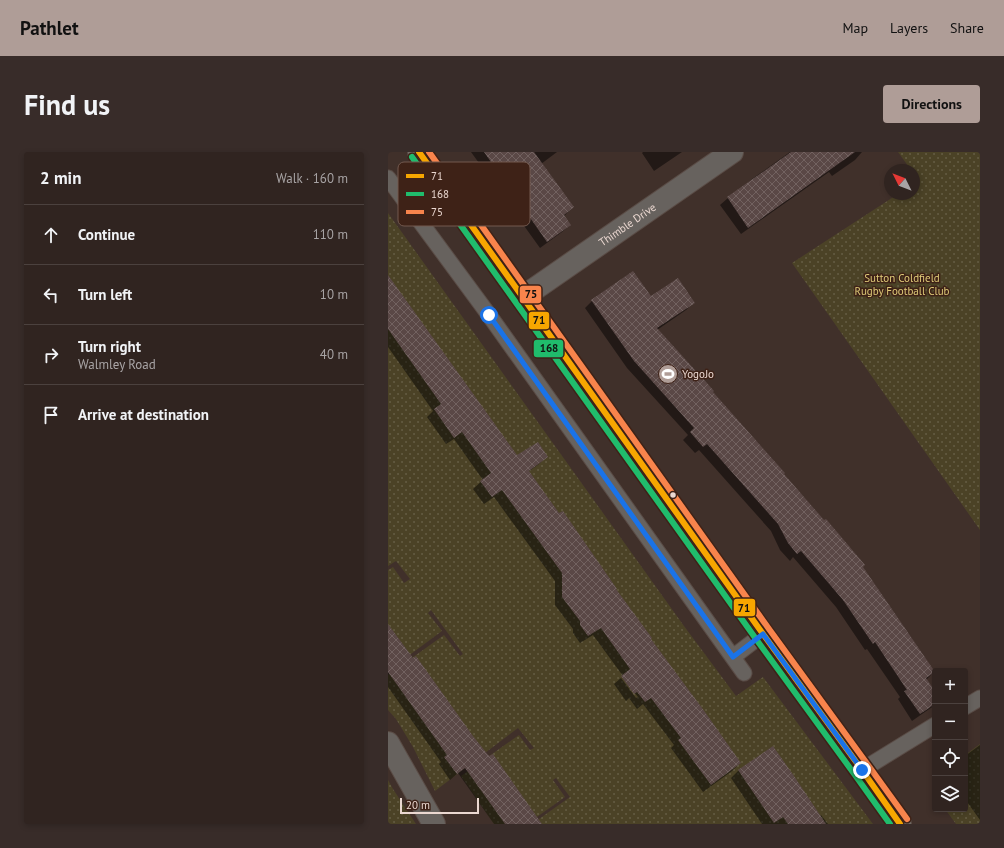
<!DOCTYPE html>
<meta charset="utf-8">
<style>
:root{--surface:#302420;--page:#382c29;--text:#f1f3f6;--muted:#a8a4a5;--line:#4b413e;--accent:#af9d97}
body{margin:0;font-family:"PT Sans",sans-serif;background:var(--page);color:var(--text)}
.controls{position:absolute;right:12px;bottom:12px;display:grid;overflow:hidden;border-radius:4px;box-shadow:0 2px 6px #0003}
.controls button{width:36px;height:36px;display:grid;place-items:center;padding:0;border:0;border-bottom:1px solid var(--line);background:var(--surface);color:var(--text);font:20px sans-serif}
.compass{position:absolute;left:496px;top:12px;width:36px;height:36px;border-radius:50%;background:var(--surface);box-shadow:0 2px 6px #0003;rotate:312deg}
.scale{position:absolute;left:12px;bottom:10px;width:79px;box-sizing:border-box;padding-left:4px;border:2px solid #ebd8d1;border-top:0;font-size:11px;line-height:14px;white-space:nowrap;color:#ebd8d1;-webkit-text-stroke:3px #3e2217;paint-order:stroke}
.stop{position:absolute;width:12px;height:12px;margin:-9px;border:3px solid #1a73e8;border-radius:50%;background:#fff}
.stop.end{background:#1a73e8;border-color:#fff;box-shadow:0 1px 4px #0008}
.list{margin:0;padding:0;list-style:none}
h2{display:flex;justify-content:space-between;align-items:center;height:52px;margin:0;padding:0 16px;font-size:17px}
h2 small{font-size:13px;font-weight:400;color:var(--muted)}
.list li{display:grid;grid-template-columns:26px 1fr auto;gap:12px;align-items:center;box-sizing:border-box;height:60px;padding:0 16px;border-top:1px solid var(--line)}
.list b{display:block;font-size:15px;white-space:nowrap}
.list p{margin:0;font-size:13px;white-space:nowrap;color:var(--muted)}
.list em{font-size:13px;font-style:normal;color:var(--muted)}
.icon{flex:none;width:22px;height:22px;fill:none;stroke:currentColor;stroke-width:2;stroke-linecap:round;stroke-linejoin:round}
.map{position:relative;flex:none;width:592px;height:672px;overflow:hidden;border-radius:4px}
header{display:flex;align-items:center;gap:24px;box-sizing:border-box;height:56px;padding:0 20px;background:var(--accent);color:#111}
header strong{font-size:19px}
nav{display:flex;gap:22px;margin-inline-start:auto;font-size:14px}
.intro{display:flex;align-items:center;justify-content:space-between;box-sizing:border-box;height:96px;padding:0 24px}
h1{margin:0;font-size:28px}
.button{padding:10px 18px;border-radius:4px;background:var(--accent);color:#111;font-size:14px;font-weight:700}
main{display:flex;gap:24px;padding:0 24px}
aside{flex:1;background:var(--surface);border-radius:4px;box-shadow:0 2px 6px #0003}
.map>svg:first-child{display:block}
</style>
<header>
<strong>Pathlet</strong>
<nav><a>Map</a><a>Layers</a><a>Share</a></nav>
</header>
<div class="intro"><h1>Find us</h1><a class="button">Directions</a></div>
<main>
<aside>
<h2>2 min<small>Walk · 160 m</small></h2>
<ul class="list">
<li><svg class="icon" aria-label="ahead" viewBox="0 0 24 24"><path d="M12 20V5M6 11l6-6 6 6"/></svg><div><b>Continue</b></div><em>110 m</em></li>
<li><svg class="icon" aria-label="left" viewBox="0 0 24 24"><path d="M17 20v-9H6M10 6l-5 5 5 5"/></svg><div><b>Turn left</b></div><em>10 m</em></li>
<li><svg class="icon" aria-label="right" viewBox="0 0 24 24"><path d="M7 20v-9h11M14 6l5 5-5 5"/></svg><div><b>Turn right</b><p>Walmley Road</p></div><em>40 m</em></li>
<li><svg class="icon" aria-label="arrive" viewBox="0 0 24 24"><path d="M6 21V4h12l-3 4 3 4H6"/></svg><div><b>Arrive at destination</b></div></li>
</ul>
</aside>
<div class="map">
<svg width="592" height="672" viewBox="0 0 592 672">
<defs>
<pattern id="green-dots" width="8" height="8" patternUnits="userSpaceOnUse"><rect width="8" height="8" fill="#4b4226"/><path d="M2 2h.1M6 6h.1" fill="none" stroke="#655d44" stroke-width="1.8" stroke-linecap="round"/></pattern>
<pattern id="building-cross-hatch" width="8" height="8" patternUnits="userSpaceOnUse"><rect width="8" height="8" fill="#5a4846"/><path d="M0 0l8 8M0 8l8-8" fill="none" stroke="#726260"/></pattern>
</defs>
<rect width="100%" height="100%" fill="#40302a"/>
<path fill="url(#green-dots)" d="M 510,0 L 592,0 L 592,378 L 404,111 L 510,42 L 526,42 L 526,31 L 530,29 L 526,23 L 526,18 L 523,18 Z
M 0,61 L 296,474 L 348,544 L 375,525 L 485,672 L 144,672 L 182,645 L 168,626 L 165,628 L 177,645 L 139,672 L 106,672 L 73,624 L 131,583 L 142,598 L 146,596 L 130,576 L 47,639 L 25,595 L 8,567 L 0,558 L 0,523 L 56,483 L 72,504 L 75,502 L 43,458 L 40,461 L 54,479 L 0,519 L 0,418 L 5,415 L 16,431 L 22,427 L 8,409 L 0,414 Z
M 592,592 L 592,672 L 568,672 L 557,657 L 577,657 L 577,603 Z
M 0,628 L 5,637 L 28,672 L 0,672 Z"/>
<path fill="#0007" d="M 83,0 L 169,0 L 153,12 L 185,55 L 176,64 L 182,73 L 174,80 L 152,96 Z
M 255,0 L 294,0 L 266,19 L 254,1 Z
M 402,0 L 474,0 L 467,8 L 444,24 L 441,20 L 353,82 L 332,53 L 340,46 L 357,34 L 364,27 Z
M 0,124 L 129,305 L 159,304 L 151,312 L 140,320 L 227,437 L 261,487 L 352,611 L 344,619 L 315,640 L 283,596 L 286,593 L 255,552 L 249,557 L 241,546 L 238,549 L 226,532 L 233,526 L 248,546 L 250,545 L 234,525 L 235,524 L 205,483 L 192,491 L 185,481 L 185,477 L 167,453 L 167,429 L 106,345 L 96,352 L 85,337 L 95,328 L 66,287 L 58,292 L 39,265 L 45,259 L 0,195 Z
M 263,146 L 305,151 L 298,158 L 269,178 L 395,322 L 473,415 L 546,520 L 538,528 L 547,541 L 547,553 L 524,569 L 510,547 L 512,545 L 479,497 L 477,498 L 448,455 L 405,405 L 402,409 L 392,398 L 383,379 L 311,298 L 307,301 L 295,288 L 300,283 L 239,216 L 197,156 L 204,149 Z
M 0,473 L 149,672 L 106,672 L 70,621 L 62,628 L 51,612 L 53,610 L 0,535 Z
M 592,593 L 592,668 L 577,647 L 577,604 Z
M 384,595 L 432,664 L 433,663 L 440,672 L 374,672 L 343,626 L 350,619 Z"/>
<path fill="url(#building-cross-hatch)" d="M 96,0 L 146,0 L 186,55 L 176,63 L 183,73 L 159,90 Z
M 403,0 L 467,0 L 360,76 L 339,45 Z
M 245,119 L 263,144 L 290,126 L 307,151 L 269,176 L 326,239 L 325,240 L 397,321 L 396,322 L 436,368 L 438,367 L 477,413 L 475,415 L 547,520 L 538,526 L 547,539 L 547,552 L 532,562 L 516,539 L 519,538 L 487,490 L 485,492 L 455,448 L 413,399 L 409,402 L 400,391 L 390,372 L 319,292 L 315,295 L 302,280 L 306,276 L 246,209 L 203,148 Z
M 0,123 L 129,303 L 150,290 L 160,305 L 141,319 L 171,361 L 175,359 L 229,437 L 228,437 L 264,486 L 263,487 L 317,560 L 353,611 L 323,633 L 290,588 L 293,586 L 263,546 L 257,550 L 249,540 L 246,542 L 233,524 L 242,517 L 213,476 L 200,484 L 192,473 L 192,469 L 174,445 L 174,421 L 114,338 L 104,345 L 92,329 L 103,321 L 74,280 L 66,286 L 46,257 L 53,252 L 0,177 Z
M 0,472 L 25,506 L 28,504 L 85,584 L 101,604 L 105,602 L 154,672 L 117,672 L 77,616 L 69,622 L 56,605 L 59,603 L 0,520 Z
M 385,594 L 406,624 L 438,672 L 400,672 L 395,665 L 386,671 L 350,618 Z"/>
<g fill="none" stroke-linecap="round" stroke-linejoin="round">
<defs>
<path id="service" d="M 0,26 L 101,163 L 356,521
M 345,505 L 375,482
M 577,555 L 592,546
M 474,618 L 547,573"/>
<g id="minor">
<path id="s1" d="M 135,145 L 344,0"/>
<path d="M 0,591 L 46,672"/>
</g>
<path id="secondary" d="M 31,0 L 375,482 L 474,618 L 512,672"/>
</defs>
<use href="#service" stroke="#5a4c46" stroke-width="17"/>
<use href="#minor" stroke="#5a4c46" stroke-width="24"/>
<use href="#secondary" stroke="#5a4c46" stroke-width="24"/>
<use href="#service" stroke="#67625e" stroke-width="15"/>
<use href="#minor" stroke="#67625e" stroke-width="22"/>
<use href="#secondary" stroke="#726c66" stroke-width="22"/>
<defs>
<path id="bus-1" d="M 31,0 L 375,482 L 474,618 L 512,672"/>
<path id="bus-2" d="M 24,5 L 368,487 L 467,623 L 502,672"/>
<path id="bus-3" d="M 41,0 L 381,477 L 480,613 L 519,667"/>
</defs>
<use href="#bus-1" stroke="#3e2217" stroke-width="9"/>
<use href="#bus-2" stroke="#3e2217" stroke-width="9"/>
<use href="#bus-3" stroke="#3e2217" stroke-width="9"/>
<use href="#bus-1" stroke="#f7a600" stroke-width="6"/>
<use href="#bus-2" stroke="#20bc6c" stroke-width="6"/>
<use href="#bus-3" stroke="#f8844c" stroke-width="6"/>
</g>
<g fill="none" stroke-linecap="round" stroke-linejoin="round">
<path stroke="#1a73e8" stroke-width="5" d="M 101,163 L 345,505 L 375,482 L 474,618"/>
</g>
<defs>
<symbol id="stadium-disc" viewBox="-11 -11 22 22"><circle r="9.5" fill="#af9d97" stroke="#3e2217"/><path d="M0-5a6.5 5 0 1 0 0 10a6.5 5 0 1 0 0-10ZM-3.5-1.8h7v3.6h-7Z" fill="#fff"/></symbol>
</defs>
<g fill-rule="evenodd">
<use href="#stadium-disc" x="269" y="211" width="22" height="22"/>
</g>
<circle fill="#ebd8d1" stroke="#3e2217" stroke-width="1.5" cx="285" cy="343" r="3.5"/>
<g text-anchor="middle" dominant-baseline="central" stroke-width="3" stroke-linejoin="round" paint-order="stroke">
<g font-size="11" fill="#ebd8d1" stroke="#3e2217">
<text stroke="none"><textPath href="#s1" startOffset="127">Thimble Drive</textPath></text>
</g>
<g font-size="11" fill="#deca78" stroke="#3e2217">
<text x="514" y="126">Sutton Coldfield<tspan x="514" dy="13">Rugby Football Club</tspan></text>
</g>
<g font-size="11" fill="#ebd8d1" stroke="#3e2217" text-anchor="start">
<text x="294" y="222">YogoJo</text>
</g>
</g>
<rect x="10" y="10" width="132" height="64" rx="6" fill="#3e2217" stroke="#72594f" stroke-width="1"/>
<rect x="18" y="22" width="18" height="4" fill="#f7a600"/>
<rect x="18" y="40" width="18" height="4" fill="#20bc6c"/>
<rect x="18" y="58" width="18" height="4" fill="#f8844c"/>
<g font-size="11" fill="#ebd8d1">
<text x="43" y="28">71</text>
<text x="43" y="46">168</text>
<text x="43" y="64">75</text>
</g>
<g stroke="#3e2217" stroke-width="1.5">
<rect x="131" y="133" width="23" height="19" rx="4" fill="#f8844c"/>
<rect x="140" y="159" width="22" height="19" rx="4" fill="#f7a600"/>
<rect x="145" y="187" width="31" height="19" rx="4" fill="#20bc6c"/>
<rect x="345" y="446" width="23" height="19" rx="4" fill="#f7a600"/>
</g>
<g font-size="11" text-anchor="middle" font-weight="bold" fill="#111">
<text x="143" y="146">75</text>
<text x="151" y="172">71</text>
<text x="161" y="200">168</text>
<text x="356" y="460">71</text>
</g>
</svg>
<div class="controls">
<button>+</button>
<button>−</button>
<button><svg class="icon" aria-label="locate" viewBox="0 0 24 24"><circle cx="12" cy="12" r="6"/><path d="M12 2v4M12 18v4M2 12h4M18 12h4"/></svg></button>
<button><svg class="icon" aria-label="layers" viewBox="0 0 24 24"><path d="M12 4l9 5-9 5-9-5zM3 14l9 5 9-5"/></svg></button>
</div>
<svg class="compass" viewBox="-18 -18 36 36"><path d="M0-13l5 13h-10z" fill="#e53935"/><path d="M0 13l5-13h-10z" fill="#a8a4a5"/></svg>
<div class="scale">20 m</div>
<div class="stop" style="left:101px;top:163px"></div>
<div class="stop end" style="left:474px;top:618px"></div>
</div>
</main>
